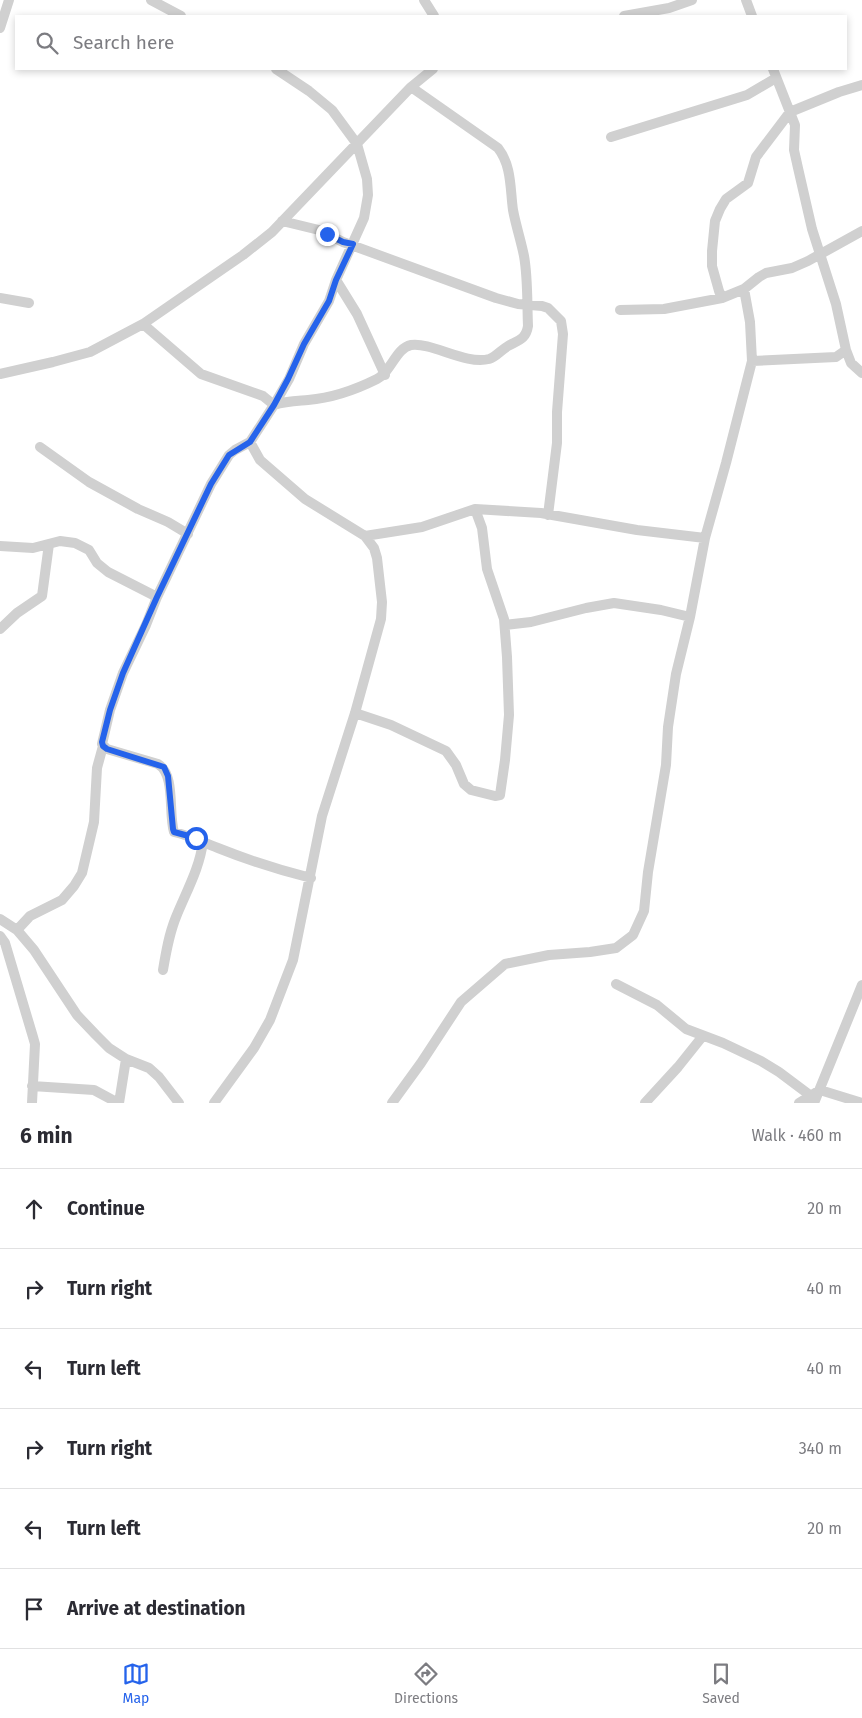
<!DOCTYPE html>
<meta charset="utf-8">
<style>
:root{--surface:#fff;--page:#f7f7f7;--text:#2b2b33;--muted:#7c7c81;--line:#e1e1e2;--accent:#2563eb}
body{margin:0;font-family:"Fira Sans",sans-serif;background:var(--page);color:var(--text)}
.stop{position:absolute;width:15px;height:15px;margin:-11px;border:4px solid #2563eb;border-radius:50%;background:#fff}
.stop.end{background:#2563eb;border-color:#fff;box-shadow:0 1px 5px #0008}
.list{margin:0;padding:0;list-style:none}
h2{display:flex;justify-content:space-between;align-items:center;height:65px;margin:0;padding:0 20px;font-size:21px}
h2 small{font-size:16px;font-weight:400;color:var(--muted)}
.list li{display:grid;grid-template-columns:32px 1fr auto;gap:15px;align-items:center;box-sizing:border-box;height:80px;padding:0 20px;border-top:1px solid var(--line)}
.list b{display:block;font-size:19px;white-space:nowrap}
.list em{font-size:16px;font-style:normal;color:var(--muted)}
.icon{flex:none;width:28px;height:28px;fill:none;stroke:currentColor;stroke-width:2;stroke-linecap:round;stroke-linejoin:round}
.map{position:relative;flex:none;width:862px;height:1103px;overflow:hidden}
.search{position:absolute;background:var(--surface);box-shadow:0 2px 8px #0003;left:15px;right:15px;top:15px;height:55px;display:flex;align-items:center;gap:12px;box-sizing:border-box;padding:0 18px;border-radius:0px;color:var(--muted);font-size:19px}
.sheet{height:545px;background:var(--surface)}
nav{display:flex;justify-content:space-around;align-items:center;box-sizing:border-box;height:70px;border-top:1px solid var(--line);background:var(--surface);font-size:14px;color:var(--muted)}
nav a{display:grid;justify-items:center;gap:2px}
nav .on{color:var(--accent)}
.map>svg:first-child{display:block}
</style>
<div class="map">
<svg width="862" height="1103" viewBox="0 0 862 1103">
<rect width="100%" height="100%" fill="#fff"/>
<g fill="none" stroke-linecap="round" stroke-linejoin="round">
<path stroke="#d0d0d0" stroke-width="10" d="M 151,0 L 181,16
M 424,0 L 434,16
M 746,0 L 752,16
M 624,16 L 669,8 L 692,0
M 0,28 L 9,0
M 276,69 L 309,91 L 332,110 L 357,144 L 367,179 L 368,195 L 364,218 L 336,280 L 329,301 L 304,344 L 289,379 L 274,405 L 250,442 L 235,450 L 229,455 L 211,484 L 157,597 L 146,625 L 123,673 L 110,710 L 102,744 L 107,749 L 158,764 C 176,775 168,813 174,832 C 191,836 202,842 218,848 C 248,860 279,870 311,878
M 773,69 L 795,125 L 794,150 L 798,168 L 812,229 L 836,304 L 846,350 L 851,363 L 862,373
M 611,137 L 747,95 L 776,78
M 282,221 L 319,230 L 343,242 L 496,298 L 518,304 L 542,306 L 548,308 L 561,321 L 563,334 L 557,412 L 557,443 L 548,515
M 336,280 L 357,314 L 385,375
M 0,298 L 29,303
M 722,298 L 719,291 L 712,266 L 712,251 L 715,221 L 720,209 L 726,199 L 748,183 L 756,157 L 790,112 L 839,92 L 862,85
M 620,310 L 664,309 L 722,298 L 744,289 L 759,277 L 766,273 L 792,268 L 808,261 L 862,231
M 143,324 L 201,374 L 263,396 L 274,405 C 286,401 296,401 308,400 C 332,398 355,390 377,379 C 391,372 396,348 411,345 C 432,342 465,365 489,359 C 496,357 501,350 508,346 C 519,340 526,339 528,326 C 527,303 528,278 524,256 C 521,241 516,226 513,210 C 510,189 512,166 498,148 L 411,87
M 752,361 L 836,357 L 846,350
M 0,374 L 53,362 L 90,352 L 143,324 L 243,255 L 272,232 L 411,87 L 433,69
M 40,447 L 89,482 L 138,509 L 168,522 L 188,534
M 365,536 L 422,527 L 475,509 L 541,513 L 637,530 L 705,538
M 0,546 L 33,548 L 60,541 L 75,543 L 89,550 L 97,563 L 108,572 L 157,597
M 505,625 L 531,622 L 586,608 L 614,603 L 661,610 L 690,617
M 0,629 L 17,613 L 42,596 L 49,544
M 355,713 L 391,725 L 446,751 L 456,765 L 464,784 L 471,790 L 495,796 L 500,795 L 505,760 L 509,715 L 507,657 L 504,619 L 487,569 L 482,528 L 475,509
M 0,919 L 17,930 L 34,950 L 77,1015 L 96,1035 L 109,1048 L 126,1059 L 149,1068 L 159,1077 L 179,1103
M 17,930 L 30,916 L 62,900 L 74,886 L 82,873 L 94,822 L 97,768 L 103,746
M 0,936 L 5,943 L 33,1037 L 35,1044 L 32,1103
M 163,970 C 166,952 169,934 176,917 C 186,892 200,868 203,841
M 616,984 L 657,1005 L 686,1029 L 723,1043 L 761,1061 L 779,1072 L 811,1096
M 32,1086 L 94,1090 L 118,1103
M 119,1103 L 126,1059
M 214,1103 L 254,1048 L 270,1020 L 293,960 L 322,816 L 355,713 L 381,619 L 382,602 L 377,558 L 374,548 L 365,536 L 305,499 L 260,460 L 250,442
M 392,1103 L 421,1063 L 461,1002 L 505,964 L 549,955 L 590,952 L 616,948 L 633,935 L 644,911 L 648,872 L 666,765 L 668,727 L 676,674 L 690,617 L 705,538 L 726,463 L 752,361 L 750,322 L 744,289
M 645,1103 L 678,1067 L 702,1037
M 799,1103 L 820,1090 L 862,1103
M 814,1103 L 862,985"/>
</g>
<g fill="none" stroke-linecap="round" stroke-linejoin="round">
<path stroke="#2563eb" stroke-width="6" d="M 196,838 L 174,832 L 173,829 L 168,776 L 164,767 L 107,749 L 103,746 L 102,742 L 110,710 L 123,673 L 157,597 L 211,484 L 229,455 L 250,442 L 274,405 L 288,379 L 304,344 L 329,301 L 336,280 L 353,244 L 343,242 L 327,234"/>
</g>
</svg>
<div class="stop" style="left:196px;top:838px"></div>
<div class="stop end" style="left:327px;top:234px"></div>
<div class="search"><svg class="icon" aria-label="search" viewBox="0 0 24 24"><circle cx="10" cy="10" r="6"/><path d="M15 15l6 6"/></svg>Search here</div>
</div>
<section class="sheet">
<h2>6 min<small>Walk · 460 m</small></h2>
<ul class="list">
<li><svg class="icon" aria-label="ahead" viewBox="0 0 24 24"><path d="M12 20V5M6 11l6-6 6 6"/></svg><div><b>Continue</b></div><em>20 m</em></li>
<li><svg class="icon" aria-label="right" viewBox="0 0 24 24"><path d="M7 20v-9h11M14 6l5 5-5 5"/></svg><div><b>Turn right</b></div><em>40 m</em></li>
<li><svg class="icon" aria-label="left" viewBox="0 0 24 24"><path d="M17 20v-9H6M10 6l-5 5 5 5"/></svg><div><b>Turn left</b></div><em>40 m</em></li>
<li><svg class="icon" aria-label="right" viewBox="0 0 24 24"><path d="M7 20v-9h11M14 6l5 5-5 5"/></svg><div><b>Turn right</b></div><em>340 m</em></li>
<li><svg class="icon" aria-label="left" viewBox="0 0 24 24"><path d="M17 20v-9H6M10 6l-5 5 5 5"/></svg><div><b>Turn left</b></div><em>20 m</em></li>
<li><svg class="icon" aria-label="arrive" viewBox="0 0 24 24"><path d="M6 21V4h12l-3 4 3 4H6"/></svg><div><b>Arrive at destination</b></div></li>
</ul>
</section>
<nav>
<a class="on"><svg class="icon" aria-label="map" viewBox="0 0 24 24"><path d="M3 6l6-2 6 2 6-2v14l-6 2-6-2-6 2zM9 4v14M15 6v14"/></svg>Map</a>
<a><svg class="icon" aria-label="directions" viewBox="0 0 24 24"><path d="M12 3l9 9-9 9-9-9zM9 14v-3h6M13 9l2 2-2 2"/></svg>Directions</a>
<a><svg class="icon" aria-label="saved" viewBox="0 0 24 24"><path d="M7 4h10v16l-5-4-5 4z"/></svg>Saved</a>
</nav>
